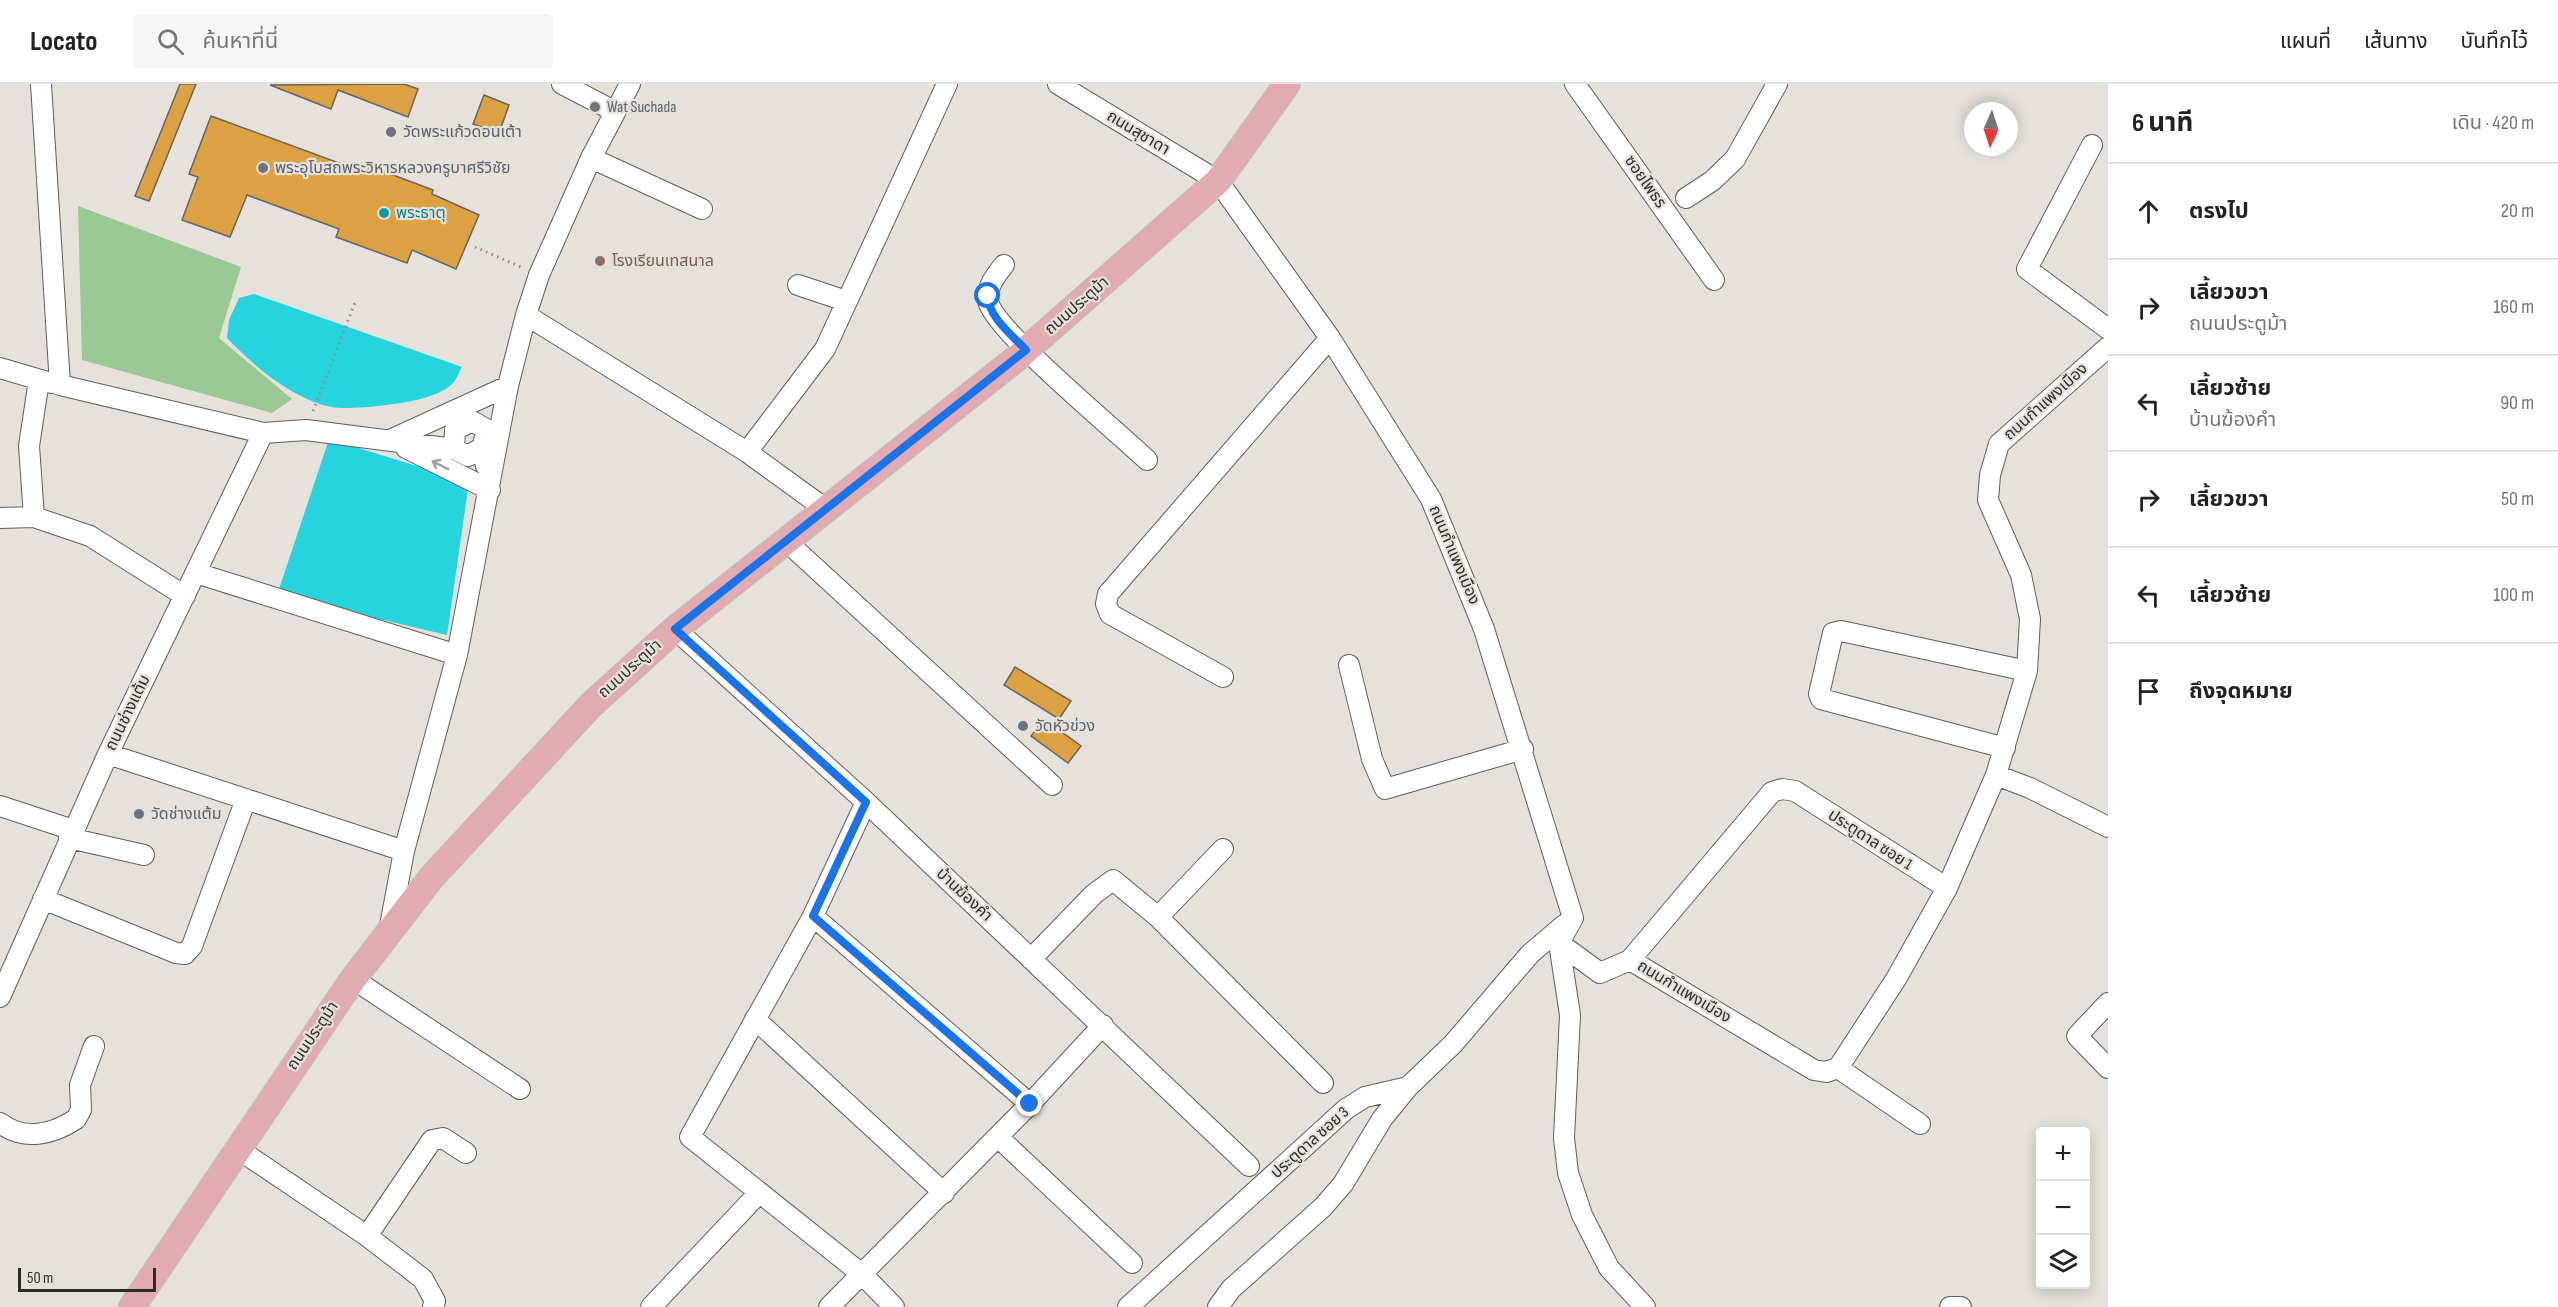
<!DOCTYPE html>
<html lang="th">
<meta charset="utf-8">
<style>
:root{--surface:#fff;--page:#f6f6f6;--text:#222;--muted:#767676;--line:#e0e0e0}
body{margin:0;font-family:"Sofia Sans Condensed","Noto Sans Thai",sans-serif;background:var(--page);color:var(--text)}
.controls{position:absolute;right:18px;bottom:18px;display:grid;overflow:hidden;border-radius:6px;box-shadow:0 3px 15px #0003}
.controls button{width:54px;height:54px;display:grid;place-items:center;padding:0;border:0;border-bottom:2px solid var(--line);background:var(--surface);color:var(--text);font:30px sans-serif}
.compass{position:absolute;left:1964px;top:18px;width:54px;height:54px;border-radius:50%;background:var(--surface);box-shadow:0 3px 15px #0003;rotate:183deg}
.scale{position:absolute;left:18px;bottom:15px;width:138px;box-sizing:border-box;padding-left:6px;border:3px solid #2d2c29;border-top:0;font-size:16px;line-height:21px;white-space:nowrap;color:#2d2c29;-webkit-text-stroke:4px #e6e1da;paint-order:stroke}
.stop{position:absolute;width:18px;height:18px;margin:-14px;border:4px solid #1a73e8;border-radius:50%;background:#fff}
.stop.end{background:#1a73e8;border-color:#fff;box-shadow:0 2px 6px #0008}
.list{margin:0;padding:0;list-style:none}
h2{display:flex;justify-content:space-between;align-items:center;height:78px;margin:0;padding:0 24px;font-size:26px}
h2 small{font-size:20px;font-weight:400;color:var(--muted)}
.list li{display:grid;grid-template-columns:39px 1fr auto;gap:18px;align-items:center;box-sizing:border-box;height:96px;padding:0 24px;border-top:2px solid var(--line)}
.list b{display:block;font-size:22px;white-space:nowrap}
.list p{margin:0;font-size:20px;white-space:nowrap;color:var(--muted)}
.list em{font-size:20px;font-style:normal;color:var(--muted)}
.icon{flex:none;width:33px;height:33px;fill:none;stroke:currentColor;stroke-width:2;stroke-linecap:round;stroke-linejoin:round}
.map{position:relative;flex:none;width:2108px;height:1223px;overflow:hidden}
header{display:flex;align-items:center;gap:36px;box-sizing:border-box;height:84px;padding:0 30px;background:var(--surface);border-bottom:2px solid var(--line)}
header strong{font-size:28px}
nav{display:flex;gap:33px;margin-inline-start:auto;font-size:21px}
.search{width:420px;height:54px;background:var(--page);display:flex;align-items:center;gap:15px;box-sizing:border-box;padding:0 21px;border-radius:6px;color:var(--muted);font-size:22px}
main{display:flex}
aside{flex:1;background:var(--surface)}
.map>svg:first-child{display:block}
</style>
<header>
<strong>Locato</strong>
<div class="search"><svg class="icon" aria-label="search" viewBox="0 0 24 24"><circle cx="10" cy="10" r="6"/><path d="M15 15l6 6"/></svg>ค้นหาที่นี่</div>
<nav><a>แผนที่</a><a>เส้นทาง</a><a>บันทึกไว้</a></nav>
</header>
<main>
<div class="map">
<svg width="2108" height="1223" viewBox="0 0 2108 1223">
<rect width="100%" height="100%" fill="#e6e1da"/>
<path fill="#9ac995" d="M 78,122 L 241,183 L 219,254 L 292,315 L 272,329 L 82,276 Z"/>
<path fill="#25d4dc" d="M 254,210 L 462,283 C 459,288 457,295 453,299 C 436,319 368,324 343,324 C 328,324 312,318 299,311 C 274,299 246,274 227,254 L 229,236 L 239,214 Z
M 329,355 L 469,398 L 447,551 L 277,511 Z"/>
<path fill="#dba142" stroke="#69655f" stroke-width="1.5" d="M 180,0 L 196,0 L 149,117 L 135,112 Z
M 404,0 L 418,5 L 408,33 L 338,6 L 331,25 L 270,1 Z
M 484,11 L 509,21 L 499,49 L 473,40 Z
M 211,32 L 358,86 L 361,79 L 433,106 L 432,110 L 479,131 L 456,185 L 412,166 L 407,179 L 336,153 L 339,145 L 247,111 L 230,153 L 182,136 L 198,93 L 189,90 Z
M 1015,583 L 1071,617 L 1059,635 L 1004,601 Z
M 1044,635 L 1081,662 L 1068,679 L 1031,652 Z"/>
<g fill="none" stroke-linecap="round" stroke-linejoin="round">
<defs>
<path id="minor" d="M 41,0 L 60,301 L 263,349 L 306,346 L 454,365
M 562,0 L 614,27
M 1058,0 L 1218,97 L 1330,254 L 1431,415 L 1484,545 L 1573,834 L 1559,859
M 1575,0 L 1714,196
M 2092,61 L 2027,185 L 2108,245
M 591,74 L 702,125
M 1686,114 L 1712,97 L 1735,75 L 1777,0
M 1004,181 C 996,191 986,203 988,217 C 993,245 1120,350 1147,376
M 798,201 L 846,217
M 526,231 L 747,368 L 827,426
M 0,284 L 51,299
M 390,356 L 508,302
M 483,363 L 468,372 L 454,365 L 455,346 L 472,337 L 486,345 L 483,363 L 486,382
M 406,364 L 490,406
M 747,368 L 825,265 L 947,0
M 34,433 L 29,362 L 39,296
M 0,434 L 34,433 L 90,452 L 185,512
M 786,457 L 1052,701
M 196,489 L 457,571
M 675,545 L 866,718 L 1249,1082
M 1349,581 L 1372,675 L 1385,705 L 1523,665
M 1223,593 L 1110,530 L 1106,520 L 1108,510 L 1330,254
M 2005,664 L 1821,615 L 1819,610 L 1833,549 L 1841,547 L 2027,587
M 108,670 L 404,767
M 1996,691 L 2030,704 L 2108,743
M 866,718 L 813,832 L 690,1053 L 863,1191 L 894,1223
M 0,722 L 73,746
M 69,754 L 144,771
M 43,815 L 176,869 L 185,870 L 192,862 L 246,715
M 813,832 L 1030,1020
M 1158,833 L 1223,765
M 389,847 L 404,767 L 457,571 L 508,302 L 526,231 L 539,191 L 591,74 L 630,0
M 1559,859 L 1600,889 L 1630,876 L 1814,986 L 1826,988 L 1838,984 L 1896,895 L 1947,804 L 1996,691 L 2027,587 L 2030,535 L 2021,491 L 1988,416 L 1990,391 L 1999,360 L 2108,263
M 1559,859 L 1570,931 L 1564,1054 L 1568,1089 L 1582,1131 L 1609,1184 L 1645,1223
M 1031,875 L 1094,810 L 1113,796 L 1158,833 L 1323,999
M 1630,876 L 1772,708 L 1782,705 L 1795,707 L 1947,804
M 353,895 L 520,1005
M 0,913 L 108,670 L 263,349
M 2108,919 L 2077,952 L 2108,984
M 755,935 L 944,1109
M 1838,984 L 1920,1040
M 0,1039 C 24,1057 52,1051 76,1035 L 81,1026 L 80,1001 L 94,962
M 998,1053 L 1132,1179
M 238,1065 L 367,1152 L 423,1195 L 435,1217 L 433,1223
M 367,1152 L 432,1056 L 443,1054 L 466,1069
M 651,1223 L 759,1109
M 829,1223 L 1030,1020 L 1103,941
M 1128,1223 L 1346,1025 L 1365,1013 L 1408,1003 L 1453,960 L 1530,870 L 1564,841
M 1218,1223 L 1231,1205 L 1323,1123 L 1343,1100 L 1382,1035 L 1408,1003
M 1950,1223 L 1961,1223"/>
<path id="major" d="M 132,1223 L 353,895 L 431,794 L 591,621 L 675,545 L 1017,274 L 1218,97 L 1287,0"/>
</defs>
<use href="#minor" stroke="#625e58" stroke-width="22"/>
<use href="#major" stroke="#c0c0bf" stroke-width="28"/>
<path stroke="#928e89" stroke-width="3" stroke-dasharray="1.5 4.5" stroke-linecap="butt" d="M 475,163 L 523,184
M 313,327 L 356,216"/>
<use href="#minor" stroke="#fff" stroke-width="20"/>
<use href="#major" stroke="#e2aab1" stroke-width="26"/>
</g>
<defs><path id="oneway-shaft" d="M-6 0H5M1.5-3L5.5 0L1.5 3" fill="none" stroke-width="1.6" stroke-linecap="round" stroke-linejoin="round" transform="scale(1.5)"/></defs>
<use stroke="#a0a09f" href="#oneway-shaft" transform="translate(440 381) rotate(-153)"/>
<g fill="none" stroke-linecap="round" stroke-linejoin="round">
<path stroke="#1a73e8" stroke-width="8" d="M 988,212 C 988,233 1013,252 1026,266 L 675,545 L 866,718 L 813,832 L 1030,1020"/>
</g>
<g fill="#6b7280" stroke="#e6e1da" stroke-width="2">
<circle cx="595" cy="23" r="6"/>
<circle cx="391" cy="48" r="6"/>
<circle cx="263" cy="84" r="6"/>
<circle cx="1023" cy="642" r="6"/>
<circle cx="139" cy="730" r="6"/>
</g>
<circle fill="#0f9aa8" stroke="#e6e1da" stroke-width="2" cx="384" cy="129" r="6"/>
<circle fill="#8d6e63" stroke="#e6e1da" stroke-width="2" cx="600" cy="177" r="6"/>
<g text-anchor="middle" dominant-baseline="central" stroke-width="4.5" stroke-linejoin="round" paint-order="stroke">
<g font-size="16" fill="#5b616d" stroke="#e6e1da" text-anchor="start">
<text x="607" y="23">Wat Suchada</text>
<text x="403" y="48">วัดพระแก้วดอนเต้า</text>
<text x="275" y="84">พระอุโบสถพระวิหารหลวงครูบาศรีวิชัย</text>
<text x="1035" y="642">วัดหัวข่วง</text>
<text x="151" y="730">วัดช่างแต้ม</text>
</g>
<g font-size="16" fill="#2d2c29" stroke="#e6e1da">
<text transform="translate(1138 49) rotate(31)">ถนนสุชาดา</text>
<text transform="translate(1645 98) rotate(55)">ซอยไพธร</text>
<text transform="translate(1077 222) rotate(-41)">ถนนประตูม้า</text>
<text transform="translate(2046 318) rotate(-42)">ถนนกำแพงเมือง</text>
<text transform="translate(1454 471) rotate(67)">ถนนกำแพงเมือง</text>
<text transform="translate(630 585) rotate(-42)">ถนนประตูม้า</text>
<text transform="translate(128 629) rotate(-64)">ถนนช่างแต้ม</text>
<text transform="translate(1870 756) rotate(33)">ประตูดาล ซอย 1</text>
<text transform="translate(964 811) rotate(43)">บ้านฆ้องคำ</text>
<text transform="translate(1684 908) rotate(31)">ถนนกำแพงเมือง</text>
<text transform="translate(313 952) rotate(-56)">ถนนประตูม้า</text>
<text transform="translate(1310 1059) rotate(-42)">ประตูดาล ซอย 3</text>
</g>
<g font-size="16" fill="#0d838f" stroke="#e6e1da" text-anchor="start">
<text x="396" y="129">พระธาตุ</text>
</g>
<g font-size="16" fill="#785e54" stroke="#e6e1da" text-anchor="start">
<text x="612" y="177">โรงเรียนเทสนาล</text>
</g>
</g>
</svg>
<div class="controls">
<button>+</button>
<button>−</button>
<button><svg class="icon" aria-label="layers" viewBox="0 0 24 24"><path d="M12 4l9 5-9 5-9-5zM3 14l9 5 9-5"/></svg></button>
</div>
<svg class="compass" viewBox="-18 -18 36 36"><path d="M0-13l5 13h-10z" fill="#e53935"/><path d="M0 13l5-13h-10z" fill="#767676"/></svg>
<div class="scale">50 m</div>
<div class="stop" style="left:988px;top:212px"></div>
<div class="stop end" style="left:1030px;top:1020px"></div>
</div>
<aside>
<h2>6 นาที<small>เดิน · 420 m</small></h2>
<ul class="list">
<li><svg class="icon" aria-label="ahead" viewBox="0 0 24 24"><path d="M12 20V5M6 11l6-6 6 6"/></svg><div><b>ตรงไป</b></div><em>20 m</em></li>
<li><svg class="icon" aria-label="right" viewBox="0 0 24 24"><path d="M7 20v-9h11M14 6l5 5-5 5"/></svg><div><b>เลี้ยวขวา</b><p>ถนนประตูม้า</p></div><em>160 m</em></li>
<li><svg class="icon" aria-label="left" viewBox="0 0 24 24"><path d="M17 20v-9H6M10 6l-5 5 5 5"/></svg><div><b>เลี้ยวซ้าย</b><p>บ้านฆ้องคำ</p></div><em>90 m</em></li>
<li><svg class="icon" aria-label="right" viewBox="0 0 24 24"><path d="M7 20v-9h11M14 6l5 5-5 5"/></svg><div><b>เลี้ยวขวา</b></div><em>50 m</em></li>
<li><svg class="icon" aria-label="left" viewBox="0 0 24 24"><path d="M17 20v-9H6M10 6l-5 5 5 5"/></svg><div><b>เลี้ยวซ้าย</b></div><em>100 m</em></li>
<li><svg class="icon" aria-label="arrive" viewBox="0 0 24 24"><path d="M6 21V4h12l-3 4 3 4H6"/></svg><div><b>ถึงจุดหมาย</b></div></li>
</ul>
</aside>
</main>
